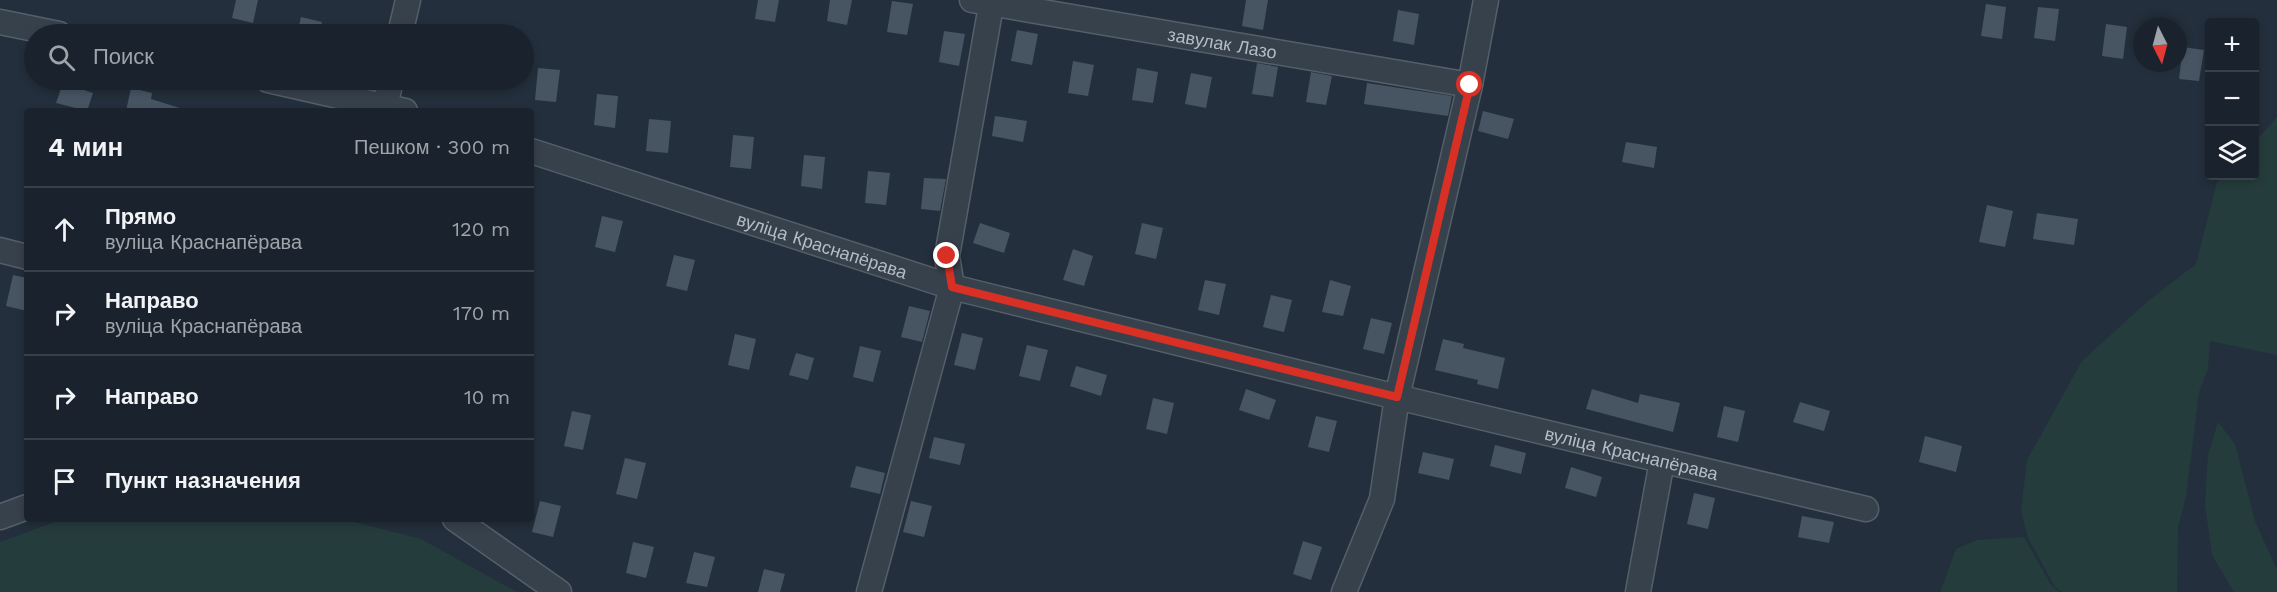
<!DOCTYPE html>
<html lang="ru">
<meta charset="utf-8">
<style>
:root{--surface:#1a232d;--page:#272f39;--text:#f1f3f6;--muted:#9fa4aa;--line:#384049}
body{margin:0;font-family:"Work Sans",sans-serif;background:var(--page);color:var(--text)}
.controls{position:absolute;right:18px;top:18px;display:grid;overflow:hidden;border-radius:6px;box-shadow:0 3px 9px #0003}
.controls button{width:54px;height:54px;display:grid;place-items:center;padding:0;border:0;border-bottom:2px solid var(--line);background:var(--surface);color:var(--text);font:30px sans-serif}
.compass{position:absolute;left:2133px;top:18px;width:54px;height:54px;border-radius:50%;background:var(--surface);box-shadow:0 3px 9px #0003;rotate:174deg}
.stop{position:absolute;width:18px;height:18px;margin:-14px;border:4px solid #d93025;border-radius:50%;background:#fff}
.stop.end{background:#d93025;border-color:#fff;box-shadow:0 2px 6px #0008}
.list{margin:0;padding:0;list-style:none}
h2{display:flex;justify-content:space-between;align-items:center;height:78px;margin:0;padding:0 24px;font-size:26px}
h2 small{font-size:20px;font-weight:400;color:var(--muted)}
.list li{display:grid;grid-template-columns:39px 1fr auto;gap:18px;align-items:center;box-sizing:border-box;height:84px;padding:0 24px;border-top:2px solid var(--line)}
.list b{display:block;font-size:22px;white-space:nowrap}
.list p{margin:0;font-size:20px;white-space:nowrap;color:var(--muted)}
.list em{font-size:20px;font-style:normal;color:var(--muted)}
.icon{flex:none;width:33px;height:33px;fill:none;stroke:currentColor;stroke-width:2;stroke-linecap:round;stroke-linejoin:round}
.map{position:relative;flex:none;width:2277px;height:592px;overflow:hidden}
.search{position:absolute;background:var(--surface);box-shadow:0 3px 9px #0003;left:24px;top:24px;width:510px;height:66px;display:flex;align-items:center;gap:15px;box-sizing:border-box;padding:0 21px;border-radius:33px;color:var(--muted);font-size:22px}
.panel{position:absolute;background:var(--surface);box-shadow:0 3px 9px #0003;left:24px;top:108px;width:510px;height:414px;border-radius:6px}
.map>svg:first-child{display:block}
</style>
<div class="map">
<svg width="2277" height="592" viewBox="0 0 2277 592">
<rect width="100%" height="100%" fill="#232f3c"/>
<path fill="#253c3d" d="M 2277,117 L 2277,355 L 2210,341 L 2208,369 L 2199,392 L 2186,497 L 2178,527 L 2177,592 L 2062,592 L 2055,587 L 2028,538 L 2021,511 L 2027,460 L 2082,361 L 2148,301 L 2196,264 L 2217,182 L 2223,176 L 2254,176 L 2255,142 Z
M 2218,422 L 2235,444 L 2255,521 L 2277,570 L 2277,592 L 2234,592 L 2212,555 L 2205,504 L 2208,455 Z
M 63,519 L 343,519 L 421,539 L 517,592 L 0,592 L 0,542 Z
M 2024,537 L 2051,585 L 2059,592 L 1940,592 L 1956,549 L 1977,540 Z"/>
<path fill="#475563" d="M 236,0 L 258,0 L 253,23 L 232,18 Z
M 758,0 L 779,0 L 775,22 L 755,19 Z
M 830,0 L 852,0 L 847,25 L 827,21 Z
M 1246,0 L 1268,0 L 1263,30 L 1242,26 Z
M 892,1 L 913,4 L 907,35 L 887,32 Z
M 1986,4 L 2006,7 L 2002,39 L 1981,36 Z
M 2038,7 L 2059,9 L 2055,41 L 2034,38 Z
M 1398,10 L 1419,14 L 1414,45 L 1393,41 Z
M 301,17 L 322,22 L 319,34 L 297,34 Z
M 2106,24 L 2127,27 L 2123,59 L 2102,56 Z
M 1017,30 L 1038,34 L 1032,65 L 1011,61 Z
M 944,31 L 965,34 L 959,66 L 939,62 Z
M 2183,47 L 2204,50 L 2199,81 L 2179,79 Z
M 1073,61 L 1094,65 L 1088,96 L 1068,93 Z
M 1257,63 L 1278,67 L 1273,97 L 1252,94 Z
M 538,68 L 560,70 L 556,102 L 535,100 Z
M 1137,68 L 1158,72 L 1153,103 L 1132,100 Z
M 1311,72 L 1332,76 L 1326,105 L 1306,102 Z
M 1191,73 L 1212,77 L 1206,108 L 1185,104 Z
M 63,83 L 93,93 L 87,111 L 56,103 Z
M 1367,83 L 1452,96 L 1448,116 L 1364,104 Z
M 131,88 L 152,93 L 151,99 L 180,108 L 180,111 L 126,111 Z
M 597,94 L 618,96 L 615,128 L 594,125 Z
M 1483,111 L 1514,119 L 1508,139 L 1478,131 Z
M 995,116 L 1027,121 L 1023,142 L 992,136 Z
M 649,119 L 671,121 L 668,153 L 646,151 Z
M 733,135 L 754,137 L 751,169 L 730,167 Z
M 1626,142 L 1657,147 L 1654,168 L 1622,162 Z
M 804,155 L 825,157 L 822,189 L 801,186 Z
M 868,171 L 890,173 L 886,205 L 865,203 Z
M 924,178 L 946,179 L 940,211 L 921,209 Z
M 1987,205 L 2013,211 L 2005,247 L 1979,242 Z
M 2037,213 L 2078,219 L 2074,245 L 2033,239 Z
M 602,216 L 623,221 L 615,252 L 595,247 Z
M 980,223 L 1010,233 L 1004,253 L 973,243 Z
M 1142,223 L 1163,228 L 1156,259 L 1135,254 Z
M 1073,249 L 1093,256 L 1084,286 L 1063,280 Z
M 674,255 L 695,260 L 687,291 L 666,286 Z
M 13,275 L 27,278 L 27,311 L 6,306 Z
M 1205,280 L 1226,284 L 1219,315 L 1198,310 Z
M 1330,280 L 1351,286 L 1343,316 L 1322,312 Z
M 1271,295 L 1292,300 L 1284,332 L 1263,327 Z
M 909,306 L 930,311 L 922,342 L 901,337 Z
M 1371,318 L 1392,323 L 1384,354 L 1363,349 Z
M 962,333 L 983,338 L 975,370 L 954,365 Z
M 735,334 L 756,339 L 749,370 L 728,365 Z
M 1443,339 L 1464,344 L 1463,348 L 1505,358 L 1498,389 L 1477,384 L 1478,380 L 1435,370 Z
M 1027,345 L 1048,350 L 1040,381 L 1019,376 Z
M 860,346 L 881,351 L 873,382 L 853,377 Z
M 796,353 L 814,358 L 808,380 L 789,375 Z
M 1076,366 L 1107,375 L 1101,396 L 1070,386 Z
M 1246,389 L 1276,400 L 1269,420 L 1239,410 Z
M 1592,389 L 1638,403 L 1640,394 L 1680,403 L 1673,432 L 1586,409 Z
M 1153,398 L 1174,403 L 1167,434 L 1146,429 Z
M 1800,402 L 1830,411 L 1824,431 L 1793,422 Z
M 1724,406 L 1745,411 L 1738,442 L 1717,437 Z
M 572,411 L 591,415 L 583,450 L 564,446 Z
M 1316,416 L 1337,421 L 1329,452 L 1308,447 Z
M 1925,436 L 1962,446 L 1956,472 L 1919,462 Z
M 934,437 L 965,444 L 960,465 L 929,458 Z
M 1495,445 L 1526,453 L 1521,474 L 1490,466 Z
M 1423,452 L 1454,459 L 1449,480 L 1418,473 Z
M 625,458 L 646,463 L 637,499 L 616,494 Z
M 856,466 L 885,473 L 880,494 L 850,487 Z
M 1571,467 L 1602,477 L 1596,497 L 1565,488 Z
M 1694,493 L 1715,498 L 1708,529 L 1687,524 Z
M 540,501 L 561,506 L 553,537 L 532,532 Z
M 911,501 L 932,506 L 924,537 L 903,532 Z
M 1802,516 L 1834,522 L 1829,543 L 1798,537 Z
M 1303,541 L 1322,547 L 1311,580 L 1293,574 Z
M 633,542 L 654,547 L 646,578 L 626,573 Z
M 694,552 L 715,557 L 707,587 L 686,583 Z
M 764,569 L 785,574 L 780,592 L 758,592 Z"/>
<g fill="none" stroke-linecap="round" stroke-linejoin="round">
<defs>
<g id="minor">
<path id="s1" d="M 972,0 L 1470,85"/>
<path d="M 0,22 L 59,34"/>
<path d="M 400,34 L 408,0"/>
<path d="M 268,80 L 405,111"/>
<path d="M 384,111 L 391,80"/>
<path id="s2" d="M 531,151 L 952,287 L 1397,397 L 1866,509"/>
<path d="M 0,250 L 27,257"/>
<path d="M 0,517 L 27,507"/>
<path d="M 455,519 L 559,592"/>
<path d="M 869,592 L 952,287 L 947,256 L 992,0"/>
<path d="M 1344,592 L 1382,499 L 1397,397 L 1470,85 L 1486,0"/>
<path d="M 1638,592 L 1662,461"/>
</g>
</defs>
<use href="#minor" stroke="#555f6a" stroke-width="27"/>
<use href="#minor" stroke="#37414c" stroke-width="24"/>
</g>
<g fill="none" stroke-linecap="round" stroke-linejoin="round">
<path stroke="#d93025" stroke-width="8" d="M 947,256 L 952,287 L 1397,397 L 1470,85"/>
</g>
<g text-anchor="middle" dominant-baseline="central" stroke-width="4.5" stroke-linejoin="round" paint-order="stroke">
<g font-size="18" fill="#b3bcc8" stroke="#1c2631">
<text stroke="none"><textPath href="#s1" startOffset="254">завулак Лазо</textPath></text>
<text stroke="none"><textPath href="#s2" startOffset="306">вуліца Краснапёрава</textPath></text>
<text stroke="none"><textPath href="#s2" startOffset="1142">вуліца Краснапёрава</textPath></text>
</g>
</g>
</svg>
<div class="controls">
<button>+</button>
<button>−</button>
<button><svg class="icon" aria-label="layers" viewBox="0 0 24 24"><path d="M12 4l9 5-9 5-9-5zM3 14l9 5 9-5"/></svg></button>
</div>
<svg class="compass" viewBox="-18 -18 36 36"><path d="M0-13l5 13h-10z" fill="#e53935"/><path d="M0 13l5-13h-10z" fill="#9fa4aa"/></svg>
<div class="stop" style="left:1470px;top:85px"></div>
<div class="stop end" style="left:947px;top:256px"></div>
<div class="search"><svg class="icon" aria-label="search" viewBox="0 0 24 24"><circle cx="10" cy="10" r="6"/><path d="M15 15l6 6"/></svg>Поиск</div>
<section class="panel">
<h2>4 мин<small>Пешком · 300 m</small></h2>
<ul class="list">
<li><svg class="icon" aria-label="ahead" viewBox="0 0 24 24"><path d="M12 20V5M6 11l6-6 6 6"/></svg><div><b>Прямо</b><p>вуліца Краснапёрава</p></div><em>120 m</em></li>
<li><svg class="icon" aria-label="right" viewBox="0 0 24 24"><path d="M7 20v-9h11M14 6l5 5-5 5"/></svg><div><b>Направо</b><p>вуліца Краснапёрава</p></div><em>170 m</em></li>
<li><svg class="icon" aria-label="right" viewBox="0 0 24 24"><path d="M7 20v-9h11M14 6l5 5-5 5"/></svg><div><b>Направо</b></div><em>10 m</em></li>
<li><svg class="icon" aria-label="arrive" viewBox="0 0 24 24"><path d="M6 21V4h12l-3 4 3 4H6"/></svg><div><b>Пункт назначения</b></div></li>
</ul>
</section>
</div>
